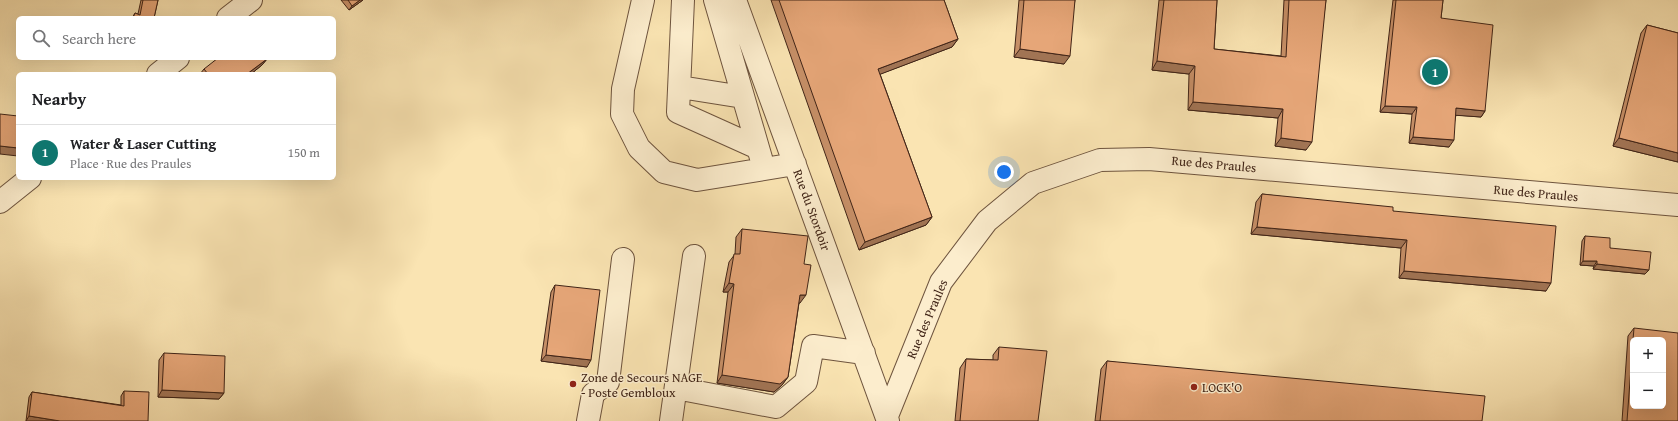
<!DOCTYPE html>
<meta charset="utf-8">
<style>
:root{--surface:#fff;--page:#f6f6f6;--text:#202124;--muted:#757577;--line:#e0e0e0;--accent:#0f766e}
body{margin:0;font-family:"Gentium Book Plus",serif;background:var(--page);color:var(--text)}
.controls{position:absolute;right:12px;bottom:12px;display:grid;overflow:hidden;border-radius:6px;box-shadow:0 4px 16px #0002}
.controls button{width:36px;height:36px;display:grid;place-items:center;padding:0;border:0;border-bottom:1px solid var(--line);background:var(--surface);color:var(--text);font:20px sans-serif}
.you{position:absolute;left:1004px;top:172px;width:14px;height:14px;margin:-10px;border:3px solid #fff;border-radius:50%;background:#1a73e8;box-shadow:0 0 0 6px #1a73e833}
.badge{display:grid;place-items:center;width:26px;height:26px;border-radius:50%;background:var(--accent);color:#fff;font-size:13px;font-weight:700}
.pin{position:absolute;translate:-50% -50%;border:2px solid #fff;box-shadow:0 1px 4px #0006}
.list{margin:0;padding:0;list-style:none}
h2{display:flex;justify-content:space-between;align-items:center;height:52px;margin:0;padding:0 16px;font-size:17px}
h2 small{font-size:13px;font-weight:400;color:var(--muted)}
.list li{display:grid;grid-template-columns:26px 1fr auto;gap:12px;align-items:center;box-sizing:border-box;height:56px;padding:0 16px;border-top:1px solid var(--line)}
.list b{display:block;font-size:15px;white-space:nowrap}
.list p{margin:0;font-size:13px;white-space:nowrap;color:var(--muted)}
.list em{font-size:13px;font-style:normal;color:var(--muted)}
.icon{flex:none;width:22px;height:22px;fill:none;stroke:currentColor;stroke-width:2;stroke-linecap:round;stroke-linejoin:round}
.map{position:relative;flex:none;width:1678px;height:421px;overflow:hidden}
.search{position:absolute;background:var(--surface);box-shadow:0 4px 16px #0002;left:16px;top:16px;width:320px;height:44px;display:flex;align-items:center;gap:10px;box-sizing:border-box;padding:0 14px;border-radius:6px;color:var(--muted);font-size:15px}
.panel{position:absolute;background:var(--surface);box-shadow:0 4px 16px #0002;left:16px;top:72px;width:320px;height:108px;border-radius:6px}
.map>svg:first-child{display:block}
</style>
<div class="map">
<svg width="1678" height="421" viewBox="0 0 1678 421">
<rect width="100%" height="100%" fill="#fae4b2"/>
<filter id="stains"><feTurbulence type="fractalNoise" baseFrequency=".005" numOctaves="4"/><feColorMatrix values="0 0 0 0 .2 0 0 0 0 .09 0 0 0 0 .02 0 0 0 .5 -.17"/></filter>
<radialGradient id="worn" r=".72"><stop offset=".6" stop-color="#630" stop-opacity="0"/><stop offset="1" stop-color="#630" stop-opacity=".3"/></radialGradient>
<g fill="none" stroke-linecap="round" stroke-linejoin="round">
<defs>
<path id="minor" d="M 643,0 L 623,89 L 622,114 L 639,148 L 664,172 L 697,180 L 795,164
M 683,0 L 678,112 L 758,148
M 715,0 L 761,158
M 735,0 L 888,421
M 228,18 L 251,0
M 158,74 L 178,58
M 680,87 L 743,97
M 0,202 L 30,178
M 676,388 L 776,407 L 806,382 L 813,346 L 864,353
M 887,416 L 941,282 L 987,221 L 1033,183 L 1100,160 L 1149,159 L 1678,205
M 588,421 L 593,394 L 608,382 L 623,259
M 671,421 L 694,256"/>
</defs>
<use href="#minor" stroke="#6e543e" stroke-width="24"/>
<use href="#minor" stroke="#fcedcd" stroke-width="22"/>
</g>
<path fill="#c68f67" stroke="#402417" d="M 141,0 L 158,0 L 154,18 L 132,18 L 135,13 L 138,14 Z
M 341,0 L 363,0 L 349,10 Z
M 771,0 L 944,0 L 958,39 L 952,47 L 880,74 L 932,217 L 926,225 L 859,250 Z
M 1019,0 L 1075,0 L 1064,64 L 1014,57 Z
M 1159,0 L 1217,0 L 1214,49 L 1281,56 L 1284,0 L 1326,0 L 1306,150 L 1275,146 L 1278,118 L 1188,110 L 1189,74 L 1152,70 Z
M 1393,0 L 1443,0 L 1441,18 L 1485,111 L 1481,117 L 1456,115 L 1449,147 L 1409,143 L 1412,114 L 1380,112 Z
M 1647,25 L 1678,33 L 1678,162 L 1613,146 L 1641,33 Z
M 267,59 L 262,65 L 251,74 L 200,74 L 204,69 Z
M 1262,194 L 1393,211 L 1546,291 L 1399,278 L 1401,248 L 1251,234 L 1256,202 Z
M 742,229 L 804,264 L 800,303 L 799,303 L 788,377 L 782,385 L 774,392 L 717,383 L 728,292 L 723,292 L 729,262 L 735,254 L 736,237 Z
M 1585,236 L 1610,248 L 1649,270 L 1645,274 L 1593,269 L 1594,266 L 1580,265 L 1582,241 Z
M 555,285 L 587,367 L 541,361 L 551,292 Z
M 1634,328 L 1678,421 L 1622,421 L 1628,336 Z
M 999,347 L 1038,421 L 955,421 L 960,368 L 966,359 L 993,360 L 993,355 Z
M 164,353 L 224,393 L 219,399 L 158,397 L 159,360 Z
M 1107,361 L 1482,421 L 1095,421 L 1101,369 Z
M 124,391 L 148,421 L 26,421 L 29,397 L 32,392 L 121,405 L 121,396 Z"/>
<path fill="#a17454" stroke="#402417" d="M 360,0 L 363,0 L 349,10 L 352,6 Z
M 958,39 L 952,47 L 873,77 L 878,69 Z
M 1020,49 L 1070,56 L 1064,64 L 1014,57 Z
M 267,59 L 262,65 L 251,74 L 247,74 Z
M 1157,61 L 1195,66 L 1189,74 L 1152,70 Z
M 1193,102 L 1283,109 L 1278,118 L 1188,110 Z
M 1385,106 L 1417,107 L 1412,114 L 1380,112 Z
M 1456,108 L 1485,111 L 1481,117 L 1452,115 Z
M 1413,137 L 1454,140 L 1449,147 L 1409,143 Z
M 1281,138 L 1312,142 L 1306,150 L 1275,146 Z
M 1619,138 L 1678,153 L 1678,162 L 1613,146 Z
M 0,146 L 18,148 L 18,156 L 0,154 Z
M 932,217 L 926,225 L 859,250 L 865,242 Z
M 1257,227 L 1407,240 L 1401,248 L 1251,234 Z
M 1583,261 L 1597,261 L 1594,266 L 1580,265 Z
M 1597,264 L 1649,270 L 1645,274 L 1593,269 Z
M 1404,271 L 1551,283 L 1546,291 L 1399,278 Z
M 729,283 L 734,284 L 728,292 L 723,292 Z
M 800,295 L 806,295 L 800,303 L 794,303 Z
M 546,355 L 591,360 L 587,367 L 541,361 Z
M 722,375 L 788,377 L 782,385 L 774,392 L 717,383 Z
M 162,390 L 224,393 L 219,399 L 158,397 Z
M 29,416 L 60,421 L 26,421 Z"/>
<path fill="#e6a678" stroke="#402417" d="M 143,0 L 158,0 L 154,18 L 133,18 L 135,13 L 140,15 Z
M 348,0 L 360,0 L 352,6 Z
M 779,0 L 944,0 L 958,39 L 878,69 L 932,217 L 865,242 Z
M 1024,0 L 1075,0 L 1070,56 L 1020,49 Z
M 1164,0 L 1217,0 L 1214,49 L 1286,57 L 1289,0 L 1326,0 L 1312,142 L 1281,138 L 1283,109 L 1193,102 L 1195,66 L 1157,61 Z
M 1396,0 L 1443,0 L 1441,18 L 1493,25 L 1485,111 L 1456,108 L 1454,140 L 1413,137 L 1417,107 L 1385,106 Z
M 1647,25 L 1678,33 L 1678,153 L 1619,138 Z
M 218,58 L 266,58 L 267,59 L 247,74 L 208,74 L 204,69 Z
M 0,114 L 18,116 L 18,148 L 0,146 Z
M 1262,194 L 1393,207 L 1393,211 L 1556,226 L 1551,283 L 1404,271 L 1407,240 L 1257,227 Z
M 742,229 L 808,236 L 804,264 L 811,265 L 806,295 L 800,295 L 788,377 L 780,384 L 722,375 L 734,284 L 729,283 L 734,254 L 740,254 Z
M 1585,236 L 1610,238 L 1610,248 L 1651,252 L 1649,270 L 1597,264 L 1597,261 L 1583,261 Z
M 555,285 L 600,290 L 591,360 L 546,355 Z
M 1634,328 L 1678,333 L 1678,421 L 1627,421 L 1633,341 L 1633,406 L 1663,406 L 1663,340 L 1633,340 Z
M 999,347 L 1047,351 L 1038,421 L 960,421 L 966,359 L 998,360 Z
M 164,353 L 225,356 L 224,393 L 162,390 Z
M 1107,361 L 1485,396 L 1482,421 L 1100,421 Z
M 124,391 L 149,392 L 148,421 L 60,421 L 29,416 L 32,392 L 124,406 Z"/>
<g fill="#8f2418" stroke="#fcedcd" stroke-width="1.5">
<circle cx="573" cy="384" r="4"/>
<circle cx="1194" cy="387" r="4"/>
</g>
<g text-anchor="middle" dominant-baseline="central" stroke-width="3" stroke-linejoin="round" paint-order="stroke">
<g font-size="13" fill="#402417" stroke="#fcedcd">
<text transform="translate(1214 164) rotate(5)">Rue des Praules</text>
<text transform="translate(1536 193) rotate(5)">Rue des Praules</text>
<text transform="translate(812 210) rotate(70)">Rue du Stordoir</text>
<text transform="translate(927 319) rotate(-67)">Rue des Praules</text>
</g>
<g font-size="13" fill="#402417" stroke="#fcedcd" text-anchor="start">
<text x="581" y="377">Zone de Secours NAGE<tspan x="581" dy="15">- Poste Gembloux</tspan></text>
<text x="1202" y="387">LOCK'O</text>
</g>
</g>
<rect width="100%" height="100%" filter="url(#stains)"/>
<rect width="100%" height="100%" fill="url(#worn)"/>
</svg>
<div class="controls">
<button>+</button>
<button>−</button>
</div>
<div class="you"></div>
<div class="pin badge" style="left:1435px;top:72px">1</div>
<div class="search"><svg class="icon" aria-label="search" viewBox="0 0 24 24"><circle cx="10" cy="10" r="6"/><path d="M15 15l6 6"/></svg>Search here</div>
<section class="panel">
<h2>Nearby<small></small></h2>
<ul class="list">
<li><span class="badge">1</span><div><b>Water &amp; Laser Cutting</b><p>Place · Rue des Praules</p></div><em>150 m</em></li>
</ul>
</section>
</div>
